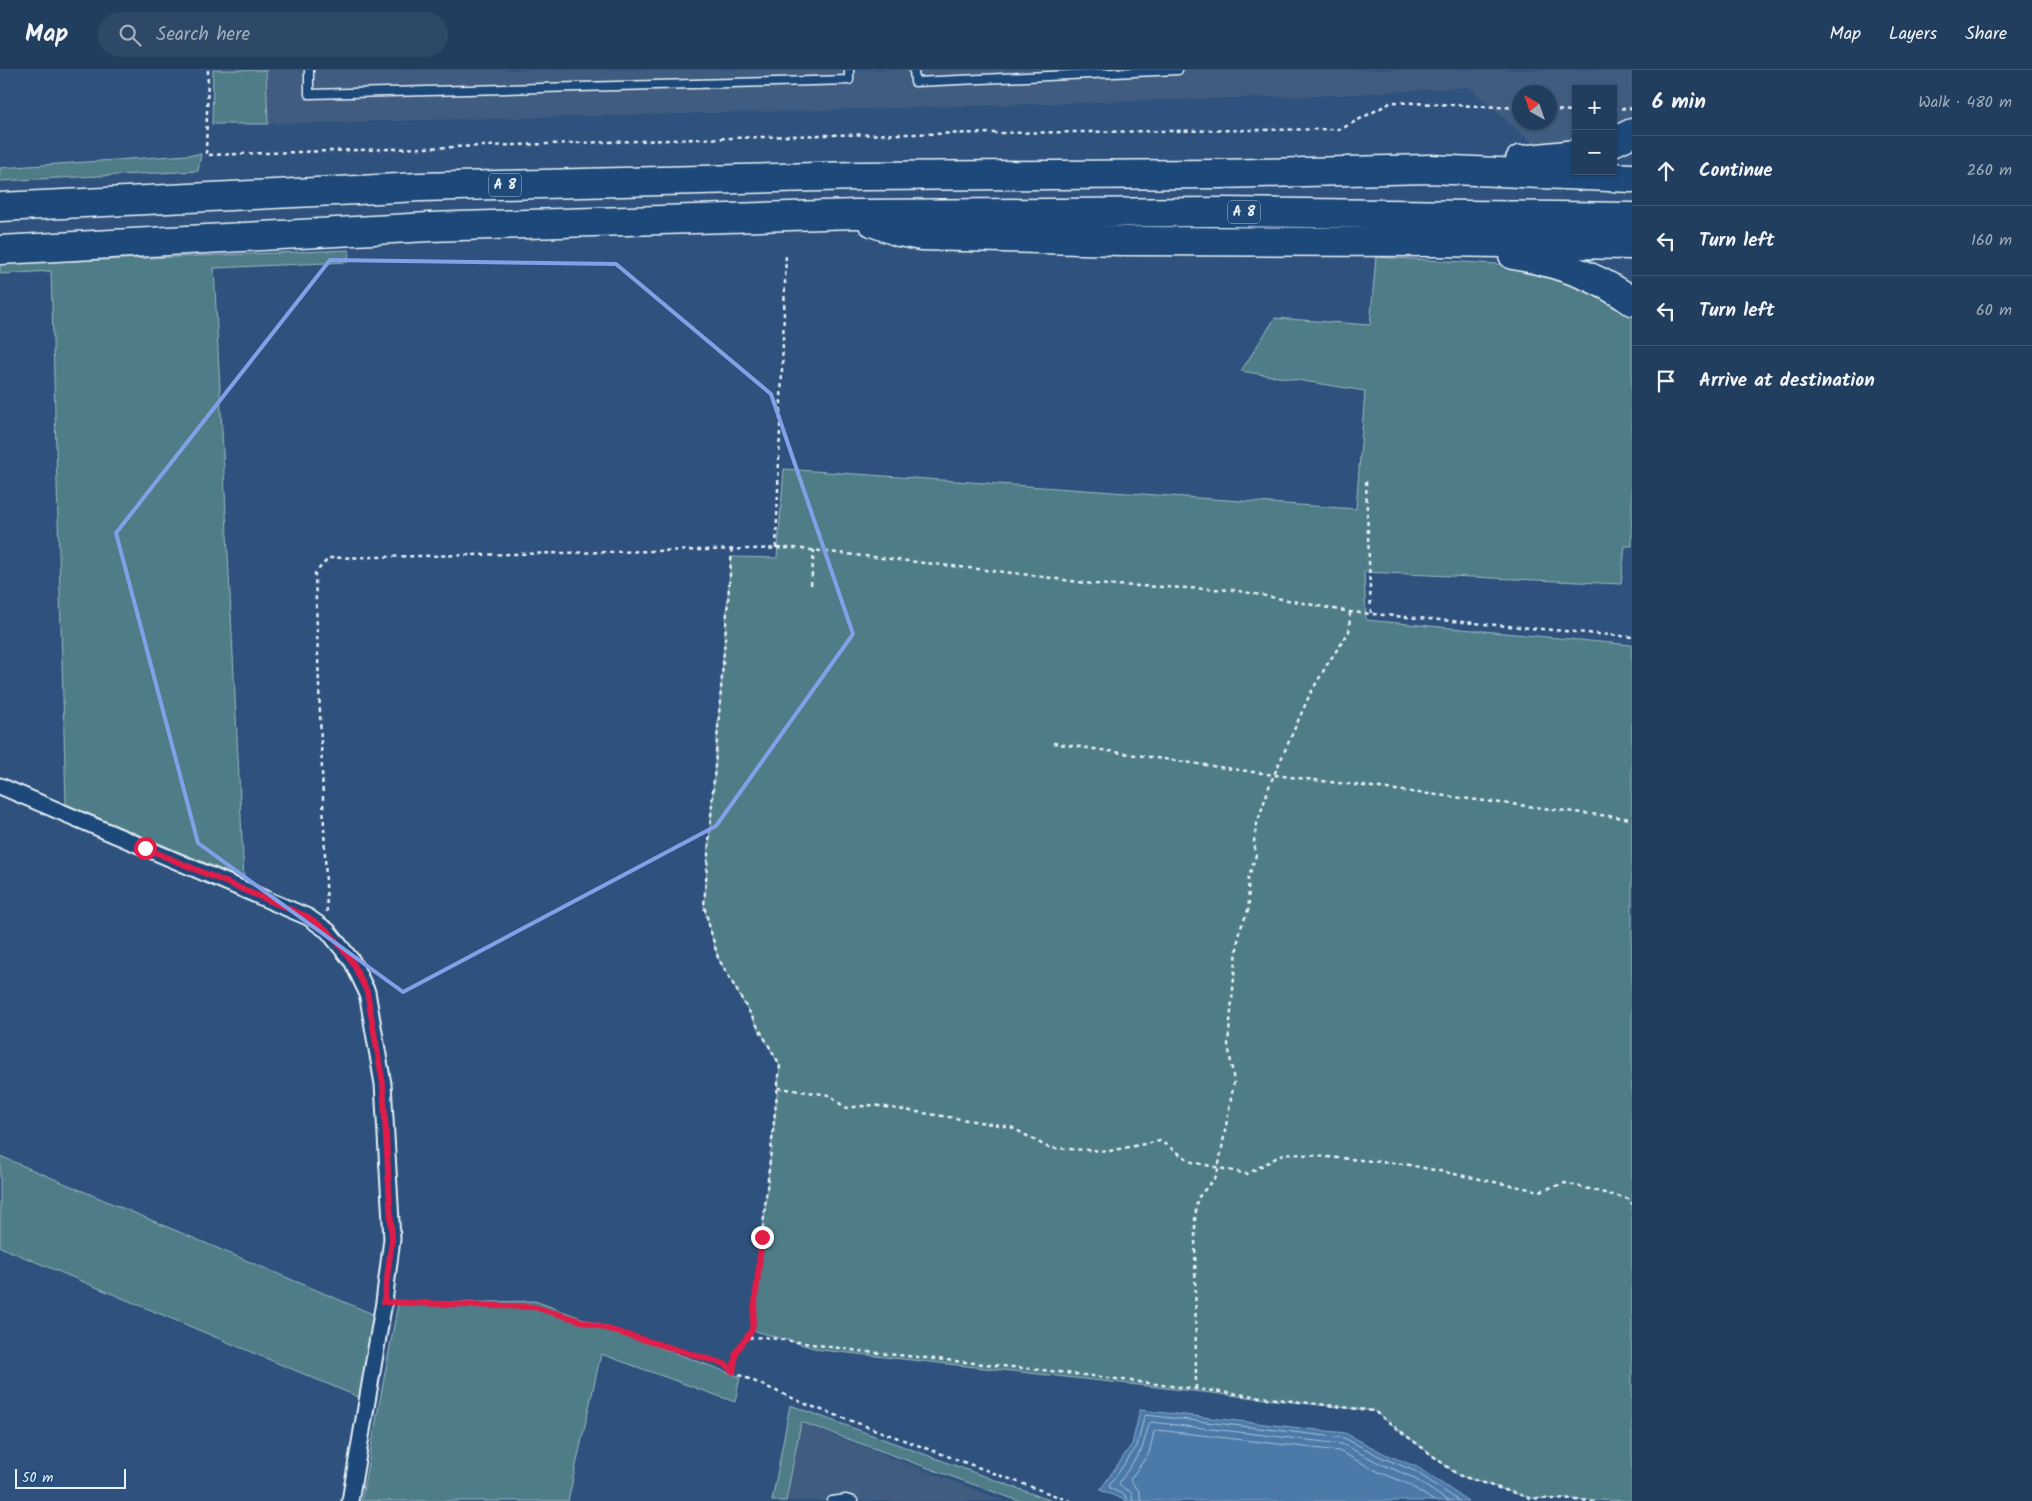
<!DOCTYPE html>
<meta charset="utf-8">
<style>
:root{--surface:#223e5e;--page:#2e4967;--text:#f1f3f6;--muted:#a2aebc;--line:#3f5773}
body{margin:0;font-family:Kalam,sans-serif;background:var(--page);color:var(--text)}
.controls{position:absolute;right:15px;top:15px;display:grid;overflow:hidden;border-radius:0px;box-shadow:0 1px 4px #0004}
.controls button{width:45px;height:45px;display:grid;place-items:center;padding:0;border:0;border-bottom:1px solid var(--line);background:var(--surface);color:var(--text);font:25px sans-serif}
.compass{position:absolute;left:1512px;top:15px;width:45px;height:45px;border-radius:50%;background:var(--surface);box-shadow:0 1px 4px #0004;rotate:320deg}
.scale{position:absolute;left:15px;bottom:12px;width:111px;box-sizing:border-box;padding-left:5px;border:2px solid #e8f1f8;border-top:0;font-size:14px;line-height:18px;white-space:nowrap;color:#e8f1f8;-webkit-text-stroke:4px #1f4a7a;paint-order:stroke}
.stop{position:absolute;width:15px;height:15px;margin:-11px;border:4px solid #e11d48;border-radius:50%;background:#fff}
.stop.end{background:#e11d48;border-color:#fff;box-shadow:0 1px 5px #0008}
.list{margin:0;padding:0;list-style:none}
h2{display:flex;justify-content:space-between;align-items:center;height:65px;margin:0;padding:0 20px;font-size:21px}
h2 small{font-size:16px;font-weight:400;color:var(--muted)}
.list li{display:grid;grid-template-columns:32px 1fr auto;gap:15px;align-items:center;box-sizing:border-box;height:70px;padding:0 20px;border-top:1px solid var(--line)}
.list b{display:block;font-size:19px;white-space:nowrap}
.list em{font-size:16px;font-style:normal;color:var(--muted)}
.icon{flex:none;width:28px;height:28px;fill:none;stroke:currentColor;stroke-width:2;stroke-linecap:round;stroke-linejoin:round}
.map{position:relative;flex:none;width:1632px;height:1431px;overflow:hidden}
header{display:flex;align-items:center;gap:30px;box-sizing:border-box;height:70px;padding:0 25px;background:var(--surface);border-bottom:1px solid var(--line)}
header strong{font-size:24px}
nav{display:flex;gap:28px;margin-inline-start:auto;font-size:18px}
.search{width:350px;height:45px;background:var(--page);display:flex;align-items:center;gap:12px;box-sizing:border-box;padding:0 18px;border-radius:28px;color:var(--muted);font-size:19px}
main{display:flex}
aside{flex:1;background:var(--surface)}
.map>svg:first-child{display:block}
</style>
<header>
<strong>Map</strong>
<div class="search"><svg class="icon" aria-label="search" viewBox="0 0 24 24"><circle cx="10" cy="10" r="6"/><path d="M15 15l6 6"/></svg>Search here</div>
<nav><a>Map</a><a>Layers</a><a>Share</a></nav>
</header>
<main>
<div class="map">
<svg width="1632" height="1431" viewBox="0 0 1632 1431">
<rect width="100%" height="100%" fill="#2e527d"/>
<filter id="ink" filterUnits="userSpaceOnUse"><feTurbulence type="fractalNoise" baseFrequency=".02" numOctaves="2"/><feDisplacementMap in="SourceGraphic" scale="10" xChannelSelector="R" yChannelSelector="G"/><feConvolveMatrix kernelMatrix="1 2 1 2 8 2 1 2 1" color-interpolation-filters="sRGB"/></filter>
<g filter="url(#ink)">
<path fill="#405c80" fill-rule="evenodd" d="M 266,0 L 1632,0 L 1632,58 L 1613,67 L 1613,19 L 1576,19 L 1576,78 L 1543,83 L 1469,17 L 1338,25 L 792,41 L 268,54 ZM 1520,22 L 1550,22 L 1550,52 L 1520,52 Z
M 801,1353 L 1005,1431 L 786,1431 Z"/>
<path fill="#507d87" stroke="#9cb7c0" d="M 213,0 L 266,0 L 268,54 L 212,54 Z
M 201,84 L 198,101 L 0,111 L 0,98 Z
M 349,180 L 348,192 L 214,198 L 244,809 L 66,734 L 51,201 L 0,204 L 0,194 Z
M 1376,187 L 1514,195 L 1572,210 L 1632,240 L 1632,476 L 1625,476 L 1621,514 L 1364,502 L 1366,550 L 1632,575 L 1632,1431 L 1530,1428 L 1458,1405 L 1374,1341 L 821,1280 L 752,1260 L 780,996 L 718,888 L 704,837 L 731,487 L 777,488 L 784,399 L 1356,439 L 1365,321 L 1241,301 L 1275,248 L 1370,255 Z
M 0,1086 L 375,1245 L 361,1328 L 0,1177 Z
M 535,1231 L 740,1307 L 735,1332 L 601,1284 L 568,1431 L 361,1431 L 398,1234 Z
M 790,1335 L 1052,1431 L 1019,1431 L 801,1352 L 786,1431 L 772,1431 Z"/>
<path fill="#4b7aa8" stroke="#8aaac8" d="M 1140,1340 L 1345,1363 L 1385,1384 L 1417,1397 L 1468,1431 L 1127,1431 L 1100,1420 L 1132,1374 Z"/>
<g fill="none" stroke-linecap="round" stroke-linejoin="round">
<path stroke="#a9c1d8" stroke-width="1" d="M 1127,1431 L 1125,1425 L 1111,1419 L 1109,1416 L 1137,1376 L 1144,1347 L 1146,1345 L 1344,1368 L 1383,1388 L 1415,1401 L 1459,1431
M 1133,1431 L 1131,1422 L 1120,1416 L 1119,1413 L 1142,1379 L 1149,1354 L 1151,1352 L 1342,1374 L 1381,1394 L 1412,1407 L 1448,1431
M 1141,1431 L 1139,1421 L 1130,1410 L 1149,1383 L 1154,1362 L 1157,1360 L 1339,1381 L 1377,1401 L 1408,1414 L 1434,1431"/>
<defs>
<path id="service" d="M 309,0 L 309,24 L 849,10 L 849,0
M 914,0 L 915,12 L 1178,0
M 832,1431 L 846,1429 L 853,1431"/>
<path id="minor" d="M 0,716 L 308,847 L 328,861 L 352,891 L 367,922 L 383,1014 L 392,1169 L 384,1232 L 350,1431"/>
<path id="motorway" d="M 1613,72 L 1632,63
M 1520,90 L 1576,84
M 0,137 L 420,117 L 860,106 L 1220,104 L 1429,99 L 1632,108
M 872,152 L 899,162 L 921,166 L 1121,171 L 1438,172 L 1632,175
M 0,180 L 429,157 L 857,144 L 1224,142 L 1632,147
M 1513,185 C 1555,192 1597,206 1632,231"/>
</defs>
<use href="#service" stroke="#e8f1f8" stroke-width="11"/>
<use href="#minor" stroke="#e8f1f8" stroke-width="19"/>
<use href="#motorway" stroke="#e8f1f8" stroke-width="31"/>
<path stroke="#e8f1f8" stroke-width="2.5" stroke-dasharray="4 4" stroke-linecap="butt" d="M 208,0 L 206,85 L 823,65 L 1341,59 L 1392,32 L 1520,38
M 1613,39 L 1632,38
M 1550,40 L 1576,41
M 1366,411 L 1371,544
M 776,478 L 786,183
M 732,479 L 704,836 L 718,888 L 780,995 L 752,1260 L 746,1268
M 811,515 L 814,480
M 1053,673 L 1274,705 L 1632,749
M 327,842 L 315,503 L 329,488 L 794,478 L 1030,505 L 1092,514 L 1234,520 L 1350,542 L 1632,567
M 778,1018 L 830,1025 L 845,1038 L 873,1035 L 1011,1057 L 1049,1078 L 1109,1081 L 1160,1071 L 1192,1092 L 1247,1104 L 1285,1083 L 1404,1094 L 1540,1121 L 1565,1113 L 1629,1129 L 1632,1134
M 399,1232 L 534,1237 L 725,1294 L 733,1302 L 808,1335 L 1070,1431
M 733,1302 L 736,1282 L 746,1268 L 764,1267 L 859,1281 L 1051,1301 L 1374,1341 L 1458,1405 L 1530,1428 L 1596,1431
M 1196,1319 L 1195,1150 L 1197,1129 L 1217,1105 L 1234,1012 L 1228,974 L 1234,908 L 1239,862 L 1249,838 L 1248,809 L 1256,785 L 1254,772 L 1256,757 L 1270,714 L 1310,624 L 1328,593 L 1349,562 L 1350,542"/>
<use href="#service" stroke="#1f4a7a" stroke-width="8"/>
<use href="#minor" stroke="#1f4a7a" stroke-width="15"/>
<use href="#motorway" stroke="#1f4a7a" stroke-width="28"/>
</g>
</g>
<g fill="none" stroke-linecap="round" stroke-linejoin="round" filter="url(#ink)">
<path stroke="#e11d48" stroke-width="6" d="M 145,778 L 308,847 L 328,861 L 352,891 L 367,922 L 383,1014 L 392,1169 L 384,1232 L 534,1237 L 725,1294 L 733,1302 L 736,1282 L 752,1260 L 762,1167"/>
</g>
<path fill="none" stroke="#82a0e8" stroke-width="4" stroke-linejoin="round" d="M 330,190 L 616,194 L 771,324 L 853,564 L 716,756 L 403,922 L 198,773 L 116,463 Z"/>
<g text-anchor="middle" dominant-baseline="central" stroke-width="4.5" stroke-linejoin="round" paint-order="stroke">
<g fill="#1f4a7a" stroke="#acbfd2" stroke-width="1">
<rect x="489" y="103.5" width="32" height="23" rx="4"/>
<rect x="1228" y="130.5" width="32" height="23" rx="4"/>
</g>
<g font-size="14" font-weight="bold" fill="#e8f1f8">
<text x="505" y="115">A 8</text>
<text x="1244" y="142">A 8</text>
</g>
</g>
</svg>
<div class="controls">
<button>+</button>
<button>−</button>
</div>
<svg class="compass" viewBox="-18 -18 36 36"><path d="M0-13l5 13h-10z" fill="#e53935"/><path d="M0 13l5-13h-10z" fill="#a2aebc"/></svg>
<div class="scale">50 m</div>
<div class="stop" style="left:145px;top:778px"></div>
<div class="stop end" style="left:762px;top:1167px"></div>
</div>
<aside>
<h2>6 min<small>Walk · 480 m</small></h2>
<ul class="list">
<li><svg class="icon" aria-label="ahead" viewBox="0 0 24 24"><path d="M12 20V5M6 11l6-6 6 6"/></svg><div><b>Continue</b></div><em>260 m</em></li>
<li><svg class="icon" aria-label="left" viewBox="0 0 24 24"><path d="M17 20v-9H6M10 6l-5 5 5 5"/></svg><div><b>Turn left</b></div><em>160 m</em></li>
<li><svg class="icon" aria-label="left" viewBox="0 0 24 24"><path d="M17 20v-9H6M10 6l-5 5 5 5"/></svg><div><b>Turn left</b></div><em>60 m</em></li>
<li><svg class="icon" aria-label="arrive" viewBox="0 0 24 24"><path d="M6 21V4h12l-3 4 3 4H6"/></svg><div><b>Arrive at destination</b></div></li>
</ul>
</aside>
</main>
